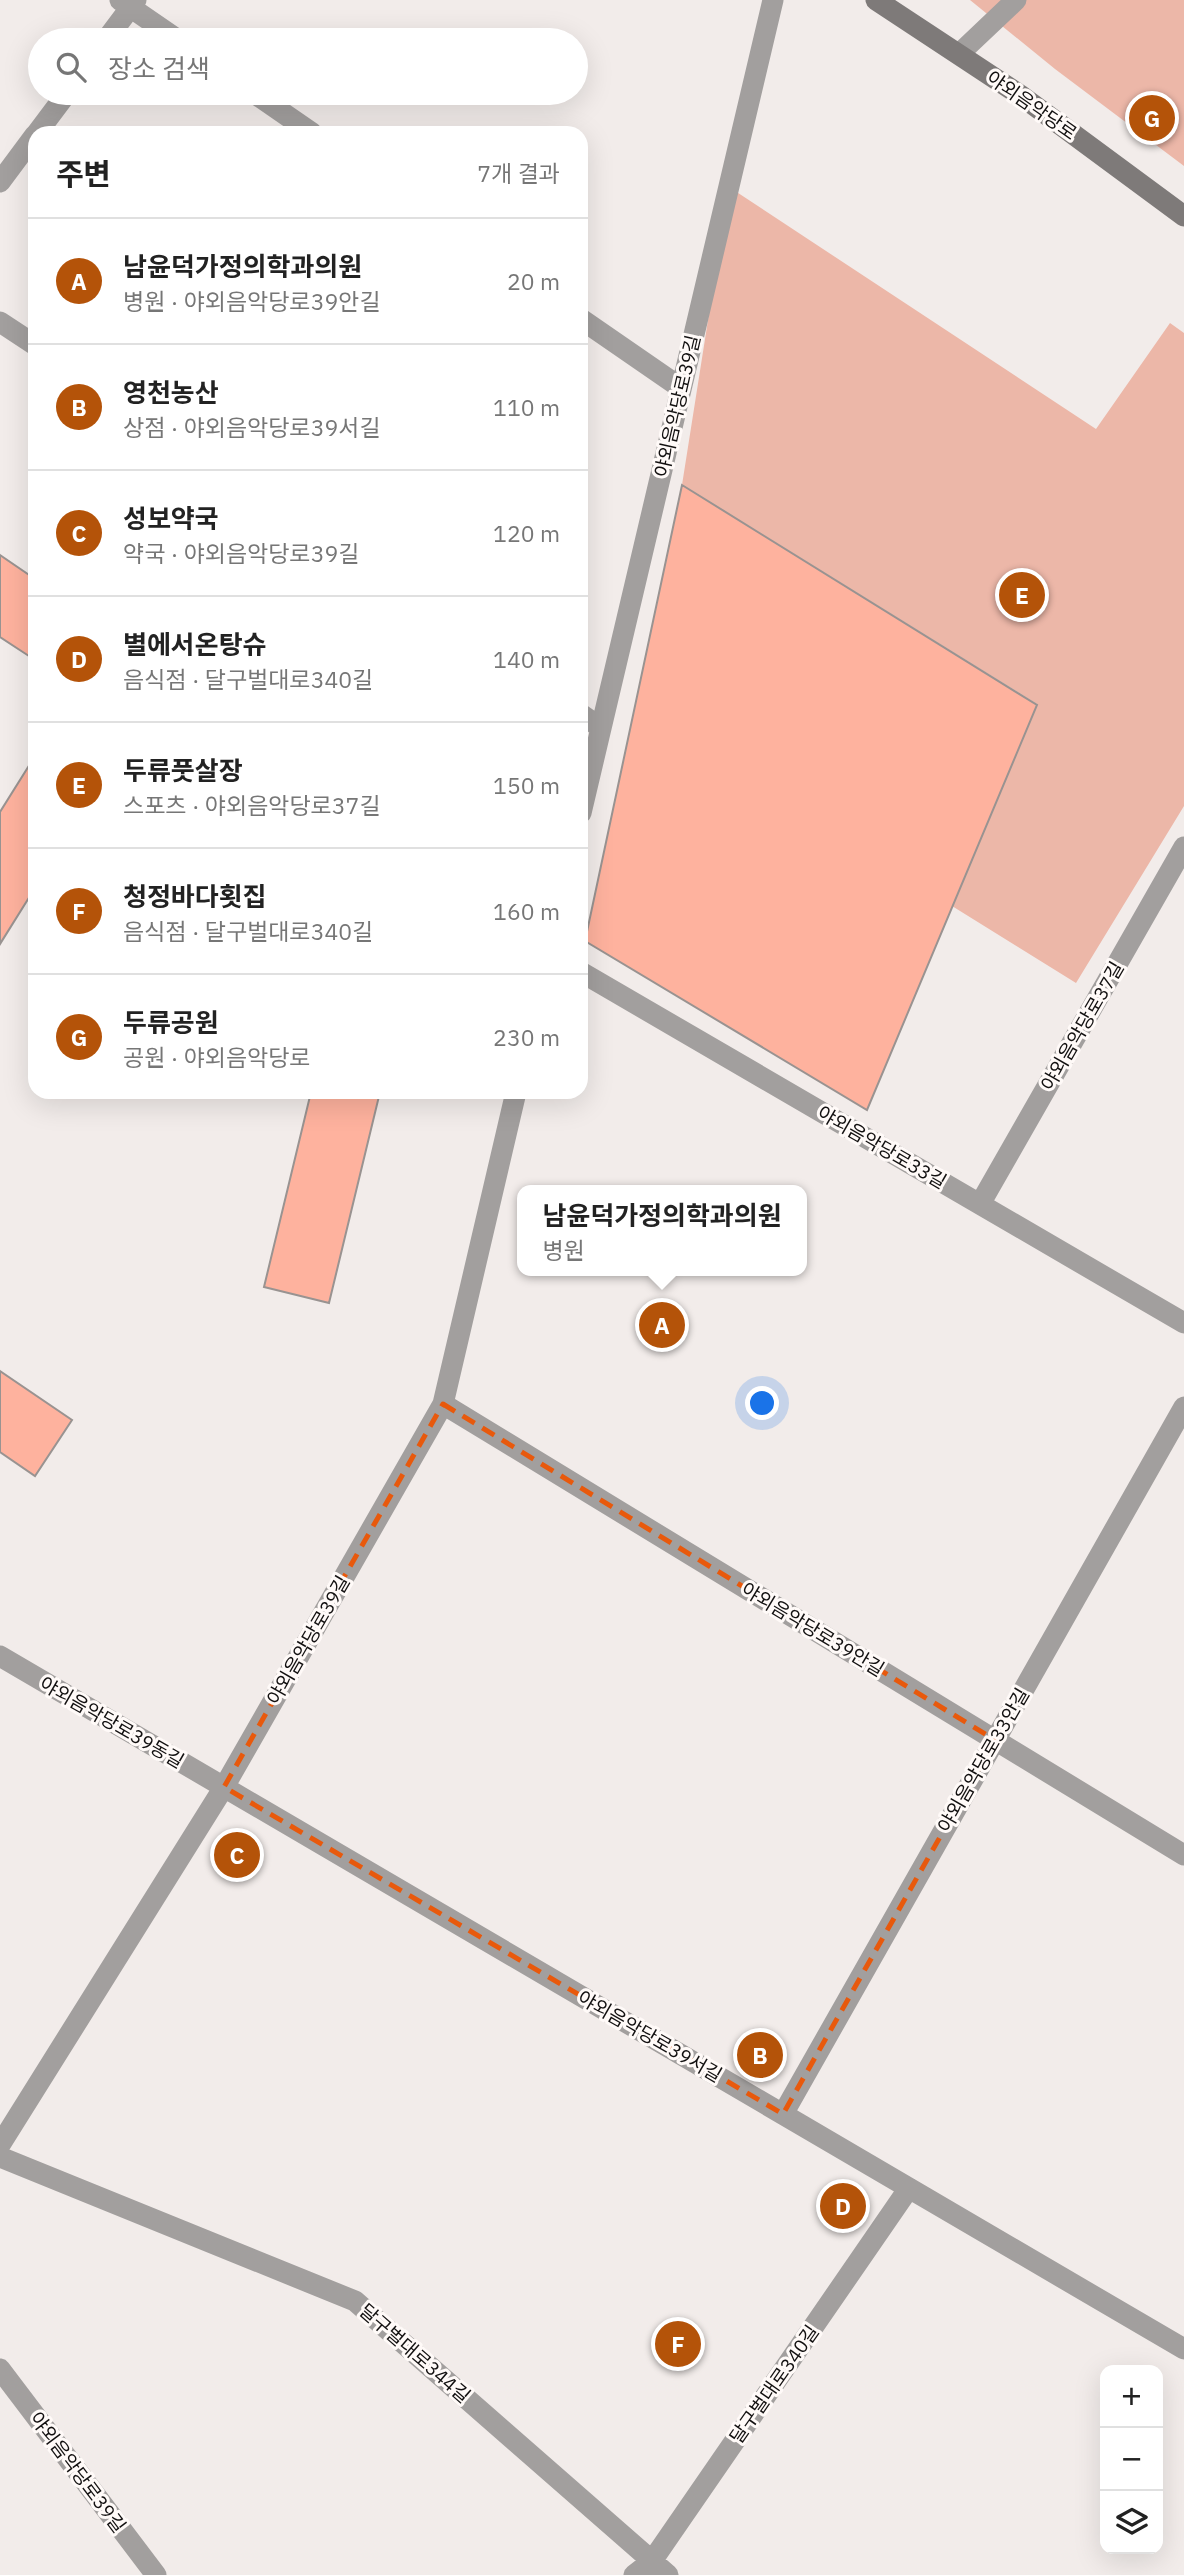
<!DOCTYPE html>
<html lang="ko">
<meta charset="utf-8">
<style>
:root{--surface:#fff;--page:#f6f6f6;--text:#222;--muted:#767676;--line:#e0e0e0;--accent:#b45309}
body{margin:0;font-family:"IBM Plex Sans","Noto Sans KR",sans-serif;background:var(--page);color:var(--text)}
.controls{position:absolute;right:21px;bottom:21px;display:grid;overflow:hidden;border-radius:14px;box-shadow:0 7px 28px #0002}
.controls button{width:63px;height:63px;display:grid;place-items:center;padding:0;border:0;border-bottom:2px solid var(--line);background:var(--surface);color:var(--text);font:35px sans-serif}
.you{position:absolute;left:763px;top:1404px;width:24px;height:24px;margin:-18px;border:5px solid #fff;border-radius:50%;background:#1a73e8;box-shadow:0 0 0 10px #1a73e833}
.badge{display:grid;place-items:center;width:46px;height:46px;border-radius:50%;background:var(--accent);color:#fff;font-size:23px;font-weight:700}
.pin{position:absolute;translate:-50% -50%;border:4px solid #fff;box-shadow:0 2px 7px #0006}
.popup{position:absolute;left:517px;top:1185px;width:290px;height:91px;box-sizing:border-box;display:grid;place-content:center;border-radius:14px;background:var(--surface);filter:drop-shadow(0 2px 5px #0005);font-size:23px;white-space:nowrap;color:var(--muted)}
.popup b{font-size:26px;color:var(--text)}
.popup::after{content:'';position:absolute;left:50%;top:100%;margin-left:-14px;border:14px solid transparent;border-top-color:var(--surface)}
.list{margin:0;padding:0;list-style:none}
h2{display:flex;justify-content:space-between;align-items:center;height:91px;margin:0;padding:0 28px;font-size:30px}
h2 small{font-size:23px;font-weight:400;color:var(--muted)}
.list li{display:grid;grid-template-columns:46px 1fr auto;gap:21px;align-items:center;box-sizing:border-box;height:126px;padding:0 28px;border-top:2px solid var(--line)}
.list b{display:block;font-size:26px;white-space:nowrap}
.list p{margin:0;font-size:23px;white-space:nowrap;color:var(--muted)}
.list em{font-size:23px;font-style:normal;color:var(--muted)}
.icon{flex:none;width:38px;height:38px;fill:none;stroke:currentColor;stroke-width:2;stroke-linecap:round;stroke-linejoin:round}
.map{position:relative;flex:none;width:1184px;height:2575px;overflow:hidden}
.search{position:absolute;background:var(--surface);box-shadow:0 7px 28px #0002;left:28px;top:28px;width:560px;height:77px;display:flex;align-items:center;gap:18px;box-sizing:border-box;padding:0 24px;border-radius:38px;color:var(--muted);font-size:26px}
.panel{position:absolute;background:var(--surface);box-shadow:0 7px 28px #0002;left:28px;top:126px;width:560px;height:973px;border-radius:21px}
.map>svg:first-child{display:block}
</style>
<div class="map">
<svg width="1184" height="2575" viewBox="0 0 1184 2575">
<rect width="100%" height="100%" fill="#f2ecea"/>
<path fill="#ecb7a8" d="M 970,0 L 1184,0 L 1184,166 L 1055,69 Z
M 729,187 L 1096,429 L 1170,323 L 1184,333 L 1184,806 L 1076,983 L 952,906 L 1037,704 L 682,485 Z"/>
<path fill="#feb29e" stroke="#999391" stroke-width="2" d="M 682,485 L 1037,705 L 867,1110 L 585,941 Z
M 0,555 L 35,579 L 35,660 L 0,637 Z
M 35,756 L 35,888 L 0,944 L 0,812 Z
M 311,1092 L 380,1092 L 329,1303 L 264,1287 Z
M 0,1371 L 72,1420 L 35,1476 L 0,1452 Z"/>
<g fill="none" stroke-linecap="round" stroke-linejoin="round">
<path stroke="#a29f9e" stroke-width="21" d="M 959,54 L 1016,0"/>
<path stroke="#a29f9e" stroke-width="21" d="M 120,0 L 178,40
M 106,40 L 136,0
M 254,93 L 312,133
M 37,133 L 67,93
M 0,182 L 35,135
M 581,319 L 681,388
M 0,322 L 35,345
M 581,714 L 601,728
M 581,813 L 773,0
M 581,972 L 1184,1323
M 980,1204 L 1184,847
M 443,1404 L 1184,1855
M 0,1656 L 1184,2349
M 783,2114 L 1184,1407
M 0,2145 L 224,1787 L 443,1404 L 516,1092
M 0,2157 L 355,2301 L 668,2575
M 0,2369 L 156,2575
M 634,2575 L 652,2561 L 909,2188"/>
<path stroke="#7e7a79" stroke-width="21" d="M 876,0 L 1020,95 L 1184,216"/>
</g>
<path fill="none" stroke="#e8590c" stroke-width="5" stroke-dasharray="14 9" stroke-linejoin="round" d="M 443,1404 L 995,1740 L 783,2114 L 224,1787 Z"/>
<g text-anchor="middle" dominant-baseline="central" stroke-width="6" stroke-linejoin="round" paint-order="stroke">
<g font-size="19" fill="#121010" stroke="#fffaf8">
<text transform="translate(1032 105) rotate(35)">야외음악당로</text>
<text transform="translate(677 406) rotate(-77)">야외음악당로39길</text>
<text transform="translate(1082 1026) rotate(-60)">야외음악당로37길</text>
<text transform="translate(882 1147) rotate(30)">야외음악당로33길</text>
<text transform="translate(813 1629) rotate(31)">야외음악당로39안길</text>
<text transform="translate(308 1640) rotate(-60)">야외음악당로39길</text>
<text transform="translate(112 1722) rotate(30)">야외음악당로39동길</text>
<text transform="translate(983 1760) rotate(-60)">야외음악당로33안길</text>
<text transform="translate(650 2036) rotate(30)">야외음악당로39서길</text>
<text transform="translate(415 2353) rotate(41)">달구벌대로344길</text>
<text transform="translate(774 2384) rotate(-55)">달구벌대로340길</text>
<text transform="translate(78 2472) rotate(53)">야외음악당로39길</text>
</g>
</g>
</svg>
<div class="controls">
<button>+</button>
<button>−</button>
<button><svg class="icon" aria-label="layers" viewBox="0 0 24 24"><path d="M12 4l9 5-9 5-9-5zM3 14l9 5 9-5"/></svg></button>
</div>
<div class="you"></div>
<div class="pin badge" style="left:662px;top:1325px">A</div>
<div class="popup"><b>남윤덕가정의학과의원</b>병원</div>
<div class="pin badge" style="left:760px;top:2055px">B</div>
<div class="pin badge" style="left:237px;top:1855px">C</div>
<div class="pin badge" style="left:843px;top:2206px">D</div>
<div class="pin badge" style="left:1022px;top:595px">E</div>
<div class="pin badge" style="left:678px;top:2344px">F</div>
<div class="pin badge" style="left:1152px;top:118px">G</div>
<div class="search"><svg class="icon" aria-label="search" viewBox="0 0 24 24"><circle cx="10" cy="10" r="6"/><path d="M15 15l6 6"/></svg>장소 검색</div>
<section class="panel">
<h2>주변<small>7개 결과</small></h2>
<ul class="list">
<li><span class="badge">A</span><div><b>남윤덕가정의학과의원</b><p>병원 · 야외음악당로39안길</p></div><em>20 m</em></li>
<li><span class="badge">B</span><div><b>영천농산</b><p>상점 · 야외음악당로39서길</p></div><em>110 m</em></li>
<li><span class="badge">C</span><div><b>성보약국</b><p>약국 · 야외음악당로39길</p></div><em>120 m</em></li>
<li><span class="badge">D</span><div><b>별에서온탕슈</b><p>음식점 · 달구벌대로340길</p></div><em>140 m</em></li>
<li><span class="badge">E</span><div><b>두류풋살장</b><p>스포츠 · 야외음악당로37길</p></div><em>150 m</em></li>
<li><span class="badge">F</span><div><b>청정바다횟집</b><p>음식점 · 달구벌대로340길</p></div><em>160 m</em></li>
<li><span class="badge">G</span><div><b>두류공원</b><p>공원 · 야외음악당로</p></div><em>230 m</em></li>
</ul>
</section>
</div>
